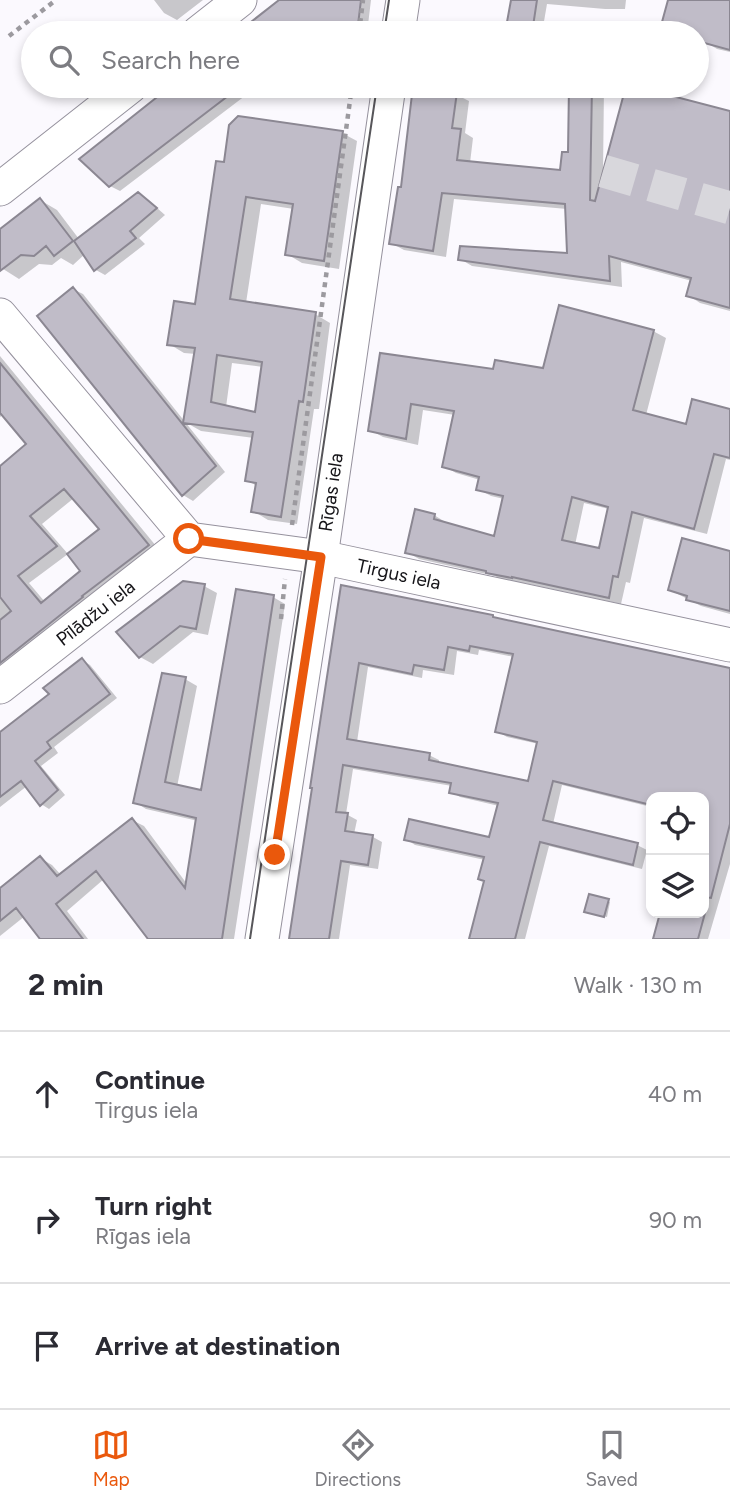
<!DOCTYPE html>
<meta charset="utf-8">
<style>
:root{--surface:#fff;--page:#f2f2f3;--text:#2b2b33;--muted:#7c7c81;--line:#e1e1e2;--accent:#ea580c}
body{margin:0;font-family:Figtree,sans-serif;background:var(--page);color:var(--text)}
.controls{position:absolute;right:21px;bottom:21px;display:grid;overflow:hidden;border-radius:14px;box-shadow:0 4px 10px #0003}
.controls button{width:63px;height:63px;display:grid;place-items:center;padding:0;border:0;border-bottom:2px solid var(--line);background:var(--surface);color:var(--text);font:35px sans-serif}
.stop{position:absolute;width:21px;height:21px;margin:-16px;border:5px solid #ea580c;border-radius:50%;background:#fff}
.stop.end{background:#ea580c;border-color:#fff;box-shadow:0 2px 7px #0008}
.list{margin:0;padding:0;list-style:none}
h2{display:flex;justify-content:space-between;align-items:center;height:91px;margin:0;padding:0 28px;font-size:30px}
h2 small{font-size:23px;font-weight:400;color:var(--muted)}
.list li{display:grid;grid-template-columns:46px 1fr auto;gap:21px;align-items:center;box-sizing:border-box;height:126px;padding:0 28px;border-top:2px solid var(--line)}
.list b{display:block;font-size:26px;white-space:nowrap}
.list p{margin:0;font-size:23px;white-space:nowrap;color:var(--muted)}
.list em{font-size:23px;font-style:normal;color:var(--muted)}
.icon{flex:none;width:38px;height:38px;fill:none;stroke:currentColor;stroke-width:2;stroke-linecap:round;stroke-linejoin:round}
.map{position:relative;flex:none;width:730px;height:939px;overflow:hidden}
.search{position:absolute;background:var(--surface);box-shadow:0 4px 10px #0003;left:21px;right:21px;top:21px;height:77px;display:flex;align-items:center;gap:18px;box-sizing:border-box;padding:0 24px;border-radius:38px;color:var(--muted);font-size:26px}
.sheet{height:469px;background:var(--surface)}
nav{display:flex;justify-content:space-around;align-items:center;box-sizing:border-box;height:98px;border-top:2px solid var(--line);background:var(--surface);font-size:19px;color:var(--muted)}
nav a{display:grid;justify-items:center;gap:4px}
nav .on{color:var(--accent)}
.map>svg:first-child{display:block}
</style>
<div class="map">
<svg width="730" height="939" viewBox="0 0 730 939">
<rect width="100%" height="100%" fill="#fbf9fe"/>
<path fill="#0003" fill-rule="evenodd" d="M 154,0 L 203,0 L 177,20 L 164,13 Z
M 282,0 L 371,0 L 367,33 L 331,33 L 331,29 L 326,33 L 240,33 Z
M 511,0 L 626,0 L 625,9 L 605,9 L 547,4 L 542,33 L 507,33 Z
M 670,0 L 730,0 L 730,52 L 717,49 L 704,41 Z
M 174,86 L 258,86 L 120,191 L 110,186 L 82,160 Z
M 333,86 L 361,86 L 360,92 Z
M 416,86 L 454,86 L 453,93 L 469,101 L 465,133 L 473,138 L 470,163 L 562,172 L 570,154 L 571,86 L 604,86 L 603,174 L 604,174 L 628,86 L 730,113 L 730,311 L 700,303 L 688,295 L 692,281 L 621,262 L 622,287 L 472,266 L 460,259 L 569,255 L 567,209 L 454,199 L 446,257 L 404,250 L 391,243 L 403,189 Z
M 499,86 L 534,86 L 533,96 L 509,92 Z
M 342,133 L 357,141 L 339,269 L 302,263 L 287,254 L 294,209 L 261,204 L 246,303 L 315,314 L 330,323 L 319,409 L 314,409 L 297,524 L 268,520 L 253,511 L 257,486 L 247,480 L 254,438 L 201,431 L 185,422 L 196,354 L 184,353 L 169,344 L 196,306 L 226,164 ZM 232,363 L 263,367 L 256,414 L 226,407 Z
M 138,194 L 148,200 L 165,215 L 139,238 L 145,244 L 105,275 L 96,270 L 85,254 L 73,265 L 61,258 L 52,265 L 39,264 L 19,279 L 0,267 L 0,231 L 40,200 L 57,210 L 79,239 Z
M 73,289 L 83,294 L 225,472 L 193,501 L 183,495 L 39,317 Z
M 653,331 L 666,338 L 646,415 L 687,426 L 730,410 L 730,460 L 726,459 L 707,534 L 644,518 L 630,583 L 626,582 L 621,604 L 524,583 L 524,584 L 500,579 L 495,576 L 419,559 L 407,552 L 434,515 L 447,523 L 446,524 L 496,538 L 504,499 L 491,496 L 478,489 L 480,480 L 456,473 L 444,466 L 455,415 L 423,410 L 418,445 L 383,437 L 370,430 L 381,355 L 495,371 L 545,370 ZM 584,503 L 609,509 L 600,550 L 575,545 Z
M 0,356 L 161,552 L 0,671 L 0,468 L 28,444 L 4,414 L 0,417 ZM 74,498 L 101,530 L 83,572 L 45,602 L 29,583 L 68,554 L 42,524 Z
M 730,552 L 730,614 L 701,606 L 670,590 Z
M 204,586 L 217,593 L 208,635 L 193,632 L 153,664 L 140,657 Z
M 342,587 L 493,616 L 499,620 L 730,670 L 730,864 L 708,939 L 655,939 L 662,913 L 704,913 L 704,797 L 651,797 L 651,807 L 562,785 L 553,824 L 637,845 L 647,850 L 642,869 L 549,846 L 525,939 L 471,939 L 486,882 L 485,860 L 415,845 L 406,839 L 490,839 L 499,806 L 460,797 L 451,792 L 452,786 L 353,769 L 346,814 L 357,820 L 354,834 L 373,837 L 382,842 L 378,869 L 350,865 L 339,939 L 291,939 ZM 479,650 L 514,657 L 497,731 L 507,737 L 539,744 L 529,783 L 439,764 L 439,760 L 429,755 L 357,742 L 368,667 L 422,678 L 423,670 L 454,675 L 457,651 L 478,655 Z
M 273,597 L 285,604 L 234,939 L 148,939 L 104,879 L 67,911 L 88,939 L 42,939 L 25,916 L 0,936 L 0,890 L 40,858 L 52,865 L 61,875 L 132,820 L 144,826 L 187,884 L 198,821 L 146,809 L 135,802 L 185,679 L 197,686 L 177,787 L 203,792 Z
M 82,660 L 90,665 L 117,698 L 54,747 L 58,753 L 41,766 L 65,795 L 49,809 L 41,804 L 27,786 L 0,807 L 0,734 L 51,695 Z
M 608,901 L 610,902 L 607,917 L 589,913 Z"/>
<path fill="#c0bcc8" stroke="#8b8792" stroke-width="2" fill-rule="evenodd" d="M 279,0 L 361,0 L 357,33 L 237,33 Z
M 511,0 L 537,0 L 532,33 L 505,33 Z
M 668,0 L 730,0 L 730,50 L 697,41 L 697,33 L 659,33 Z
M 171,86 L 241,86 L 109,187 L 79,159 Z
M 413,86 L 441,86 L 440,90 L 457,92 L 452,128 L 461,129 L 457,160 L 560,170 L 562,152 L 568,152 L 569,86 L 592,86 L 590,200 L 595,201 L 626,86 L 634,86 L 730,111 L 730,308 L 686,296 L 691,278 L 609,256 L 610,281 L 458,260 L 460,246 L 567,253 L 565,204 L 442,193 L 433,251 L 389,244 L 398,187 L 401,187 Z
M 238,116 L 343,131 L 324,261 L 285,255 L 293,204 L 246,197 L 230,299 L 316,312 L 303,402 L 299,401 L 281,517 L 251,512 L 256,483 L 245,481 L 253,432 L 183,423 L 195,348 L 167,345 L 174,301 L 195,304 L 216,161 L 224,162 L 229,125 ZM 217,355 L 262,362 L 255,412 L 211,402 Z
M 138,192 L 157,208 L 130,231 L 136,238 L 94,271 L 74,241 Z
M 40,198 L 73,241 L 54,256 L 46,246 L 34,256 L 21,255 L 0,271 L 0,229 Z
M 73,287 L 216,466 L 182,496 L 37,316 Z
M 559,305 L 654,330 L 633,410 L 686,424 L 692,399 L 730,409 L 730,458 L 714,454 L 694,529 L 632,512 L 618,577 L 613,576 L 609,598 L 512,577 L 512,578 L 486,573 L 486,571 L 405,553 L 415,509 L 435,514 L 434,519 L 494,536 L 503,496 L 476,490 L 479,477 L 442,467 L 454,411 L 411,404 L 406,439 L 368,431 L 380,353 L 493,369 L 495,360 L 543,368 ZM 572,497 L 608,507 L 599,548 L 562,540 Z
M 0,363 L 149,545 L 82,596 L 83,597 L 0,663 L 0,620 L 11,611 L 0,597 L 0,466 L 26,444 L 0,413 ZM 64,489 L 99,529 L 67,554 L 80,571 L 41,603 L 18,576 L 57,546 L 30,516 Z
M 682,538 L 730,551 L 730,611 L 686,600 L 687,596 L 668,590 Z
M 183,581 L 205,584 L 196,629 L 180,626 L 139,658 L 116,632 Z
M 341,585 L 493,615 L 493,617 L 730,668 L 730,824 L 711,898 L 704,897 L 704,797 L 651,797 L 651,805 L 553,781 L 543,820 L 638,843 L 633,865 L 540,842 L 515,939 L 469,939 L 484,881 L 478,879 L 484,857 L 404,840 L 409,819 L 489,837 L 498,803 L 449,793 L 451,783 L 343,765 L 336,812 L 348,813 L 345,831 L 373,835 L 368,865 L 341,861 L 329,939 L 289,939 L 312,788 L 310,788 ZM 470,646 L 513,654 L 495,732 L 537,742 L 528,781 L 429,760 L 430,753 L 347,739 L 359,663 L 412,674 L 414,665 L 444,670 L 448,647 L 469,651 Z
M 236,589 L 274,595 L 222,939 L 148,939 L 96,871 L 56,904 L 83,939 L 40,939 L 16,908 L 0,921 L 0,888 L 40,856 L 57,876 L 132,818 L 185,888 L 196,818 L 133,803 L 162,673 L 186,677 L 165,782 L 201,790 Z
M 82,658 L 110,694 L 47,742 L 51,748 L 35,761 L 58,790 L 40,806 L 21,781 L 0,797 L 0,732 L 49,694 L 43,688 Z
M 589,894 L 609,899 L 604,917 L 584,912 Z
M 660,913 L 705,913 L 698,939 L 653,939 Z"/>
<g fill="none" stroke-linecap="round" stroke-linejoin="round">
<path stroke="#d8d7dc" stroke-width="33" stroke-dasharray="33 17" stroke-linecap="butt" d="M 603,171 L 730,208"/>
<defs>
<g id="minor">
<path d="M 198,33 L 240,0"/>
<path d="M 398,33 L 403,0"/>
<path d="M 0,189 L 131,86"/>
<path id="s1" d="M 0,315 L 189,539 L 321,557 L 730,645"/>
<path id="s2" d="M 0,687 L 189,539"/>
<path id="s3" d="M 262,939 L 321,557 L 389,86"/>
</g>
</defs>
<use href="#minor" stroke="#95919d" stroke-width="35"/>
<path stroke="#9c9a9f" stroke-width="4.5" stroke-dasharray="5 5" stroke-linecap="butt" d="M 359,33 L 363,0
M 9,36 L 56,0
M 292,525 L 352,86
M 281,619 L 285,579"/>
<use href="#minor" stroke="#fff" stroke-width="33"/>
<path stroke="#57565a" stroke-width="2" d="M 384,33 L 389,0
M 250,939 L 377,86"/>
</g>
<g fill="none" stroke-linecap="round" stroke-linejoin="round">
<path stroke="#ea580c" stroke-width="9" d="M 189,539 L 321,557 L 275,855"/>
</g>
<g text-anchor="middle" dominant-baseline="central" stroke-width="7" stroke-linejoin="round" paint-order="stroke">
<g font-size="19" fill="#151418" stroke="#fbf9fe">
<text stroke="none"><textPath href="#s3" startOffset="452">Rīgas iela</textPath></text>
<text stroke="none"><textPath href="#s1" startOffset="506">Tirgus iela</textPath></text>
<text stroke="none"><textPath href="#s2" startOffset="121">Pīlādžu iela</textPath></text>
</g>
</g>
</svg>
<div class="controls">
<button><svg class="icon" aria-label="locate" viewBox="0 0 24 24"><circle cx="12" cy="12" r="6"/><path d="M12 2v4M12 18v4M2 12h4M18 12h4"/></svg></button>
<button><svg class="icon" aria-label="layers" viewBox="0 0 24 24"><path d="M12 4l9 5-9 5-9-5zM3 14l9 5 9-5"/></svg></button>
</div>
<div class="stop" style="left:189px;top:539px"></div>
<div class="stop end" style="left:275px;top:855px"></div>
<div class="search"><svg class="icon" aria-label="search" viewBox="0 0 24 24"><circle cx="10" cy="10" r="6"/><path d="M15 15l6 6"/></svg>Search here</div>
</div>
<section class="sheet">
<h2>2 min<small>Walk · 130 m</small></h2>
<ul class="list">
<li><svg class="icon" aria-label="ahead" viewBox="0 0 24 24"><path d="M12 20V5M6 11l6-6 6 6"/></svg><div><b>Continue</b><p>Tirgus iela</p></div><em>40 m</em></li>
<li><svg class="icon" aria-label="right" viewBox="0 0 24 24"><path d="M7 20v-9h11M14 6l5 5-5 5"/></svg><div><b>Turn right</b><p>Rīgas iela</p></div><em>90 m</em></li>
<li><svg class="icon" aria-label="arrive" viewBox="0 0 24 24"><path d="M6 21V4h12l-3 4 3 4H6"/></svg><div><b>Arrive at destination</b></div></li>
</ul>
</section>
<nav>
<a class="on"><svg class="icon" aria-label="map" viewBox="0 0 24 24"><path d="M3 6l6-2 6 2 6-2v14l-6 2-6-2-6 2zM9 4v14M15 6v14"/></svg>Map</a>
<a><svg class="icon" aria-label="directions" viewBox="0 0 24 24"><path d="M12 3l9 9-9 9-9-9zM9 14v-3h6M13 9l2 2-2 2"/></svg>Directions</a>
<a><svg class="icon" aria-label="saved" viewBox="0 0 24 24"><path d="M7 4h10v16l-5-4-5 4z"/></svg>Saved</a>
</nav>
